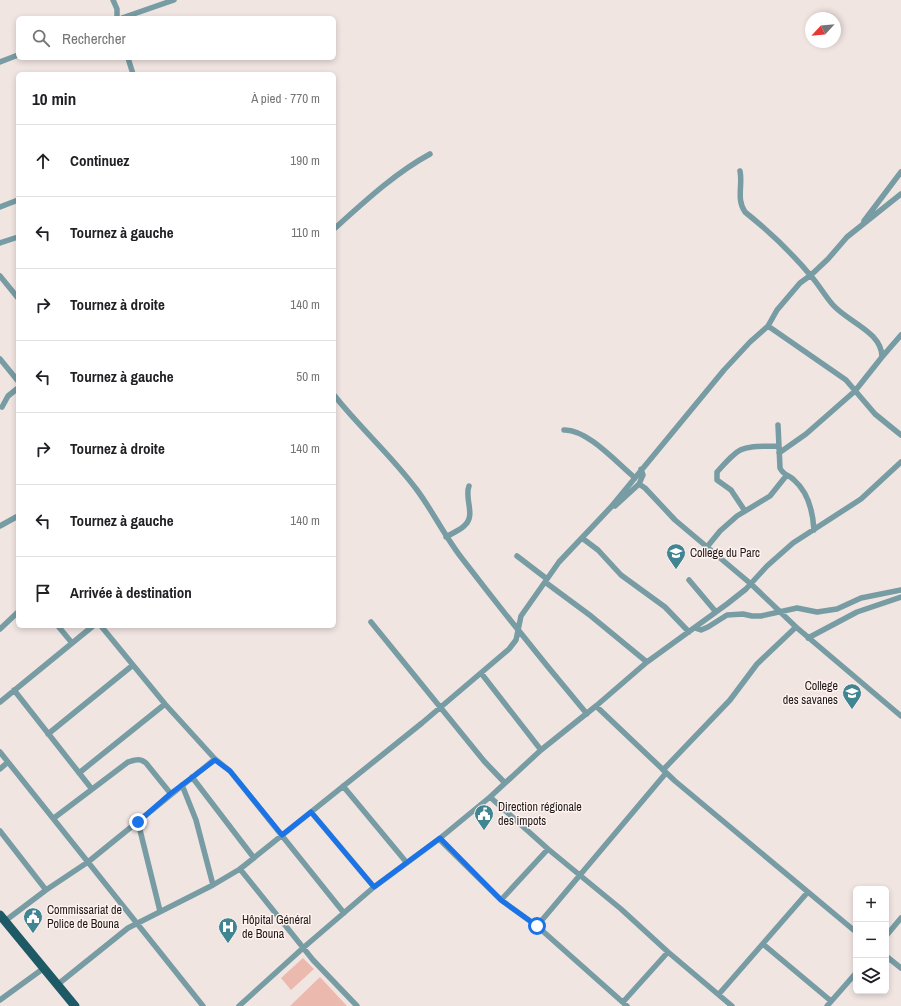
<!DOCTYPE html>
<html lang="fr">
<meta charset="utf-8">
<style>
:root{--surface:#fff;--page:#f6f6f6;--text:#202124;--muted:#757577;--line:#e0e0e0}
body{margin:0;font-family:"Archivo Narrow",sans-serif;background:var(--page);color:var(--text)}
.controls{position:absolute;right:12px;bottom:12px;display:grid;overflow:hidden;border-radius:6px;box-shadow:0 2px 6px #0003}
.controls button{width:36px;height:36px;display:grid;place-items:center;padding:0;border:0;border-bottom:1px solid var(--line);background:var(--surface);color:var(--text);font:20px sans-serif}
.compass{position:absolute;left:805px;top:12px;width:36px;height:36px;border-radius:50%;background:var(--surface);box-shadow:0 2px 6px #0003;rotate:244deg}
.stop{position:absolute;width:12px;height:12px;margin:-9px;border:3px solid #1a73e8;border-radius:50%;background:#fff}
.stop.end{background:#1a73e8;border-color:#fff;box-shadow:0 1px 4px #0008}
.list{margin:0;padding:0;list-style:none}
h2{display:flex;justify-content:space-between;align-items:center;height:52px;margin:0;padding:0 16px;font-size:17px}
h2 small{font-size:13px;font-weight:400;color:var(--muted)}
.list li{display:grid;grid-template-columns:26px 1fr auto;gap:12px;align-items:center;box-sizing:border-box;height:72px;padding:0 16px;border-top:1px solid var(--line)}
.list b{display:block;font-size:15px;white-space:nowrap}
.list em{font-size:13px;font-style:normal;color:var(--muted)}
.icon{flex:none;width:22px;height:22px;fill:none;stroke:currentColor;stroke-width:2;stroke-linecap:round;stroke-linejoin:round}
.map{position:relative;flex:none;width:901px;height:1006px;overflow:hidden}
.search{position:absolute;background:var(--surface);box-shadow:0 2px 6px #0003;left:16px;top:16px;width:320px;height:44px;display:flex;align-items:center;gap:10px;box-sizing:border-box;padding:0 14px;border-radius:6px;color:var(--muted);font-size:15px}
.panel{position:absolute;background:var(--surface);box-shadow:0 2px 6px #0003;left:16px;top:72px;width:320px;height:556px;border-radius:6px}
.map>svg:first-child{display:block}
</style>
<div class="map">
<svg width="901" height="1006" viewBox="0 0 901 1006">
<rect width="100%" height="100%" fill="#f1e5e2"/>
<path fill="#ecb9ae" d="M 303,958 L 314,969 L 291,990 L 281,978 Z
M 320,977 L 347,1006 L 290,1006 Z"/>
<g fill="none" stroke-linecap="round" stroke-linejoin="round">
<path stroke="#779ca3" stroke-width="5.5" d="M 113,0 L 117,9 L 117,18
M 122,18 L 174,0
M 128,58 L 133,74
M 0,62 L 18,55
M 740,171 C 743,185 736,199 745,212 C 770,232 791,252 811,276 C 819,285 825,296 833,305 C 848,322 882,332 882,357 L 855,391 L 806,434 L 779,453
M 0,207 L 18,200
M 864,221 L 901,172
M 334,229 C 364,202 395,173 430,154
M 0,243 L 18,237
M 0,276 L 18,298
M 768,326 L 846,380 L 875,414 L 901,435
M 882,357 L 901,335
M 0,359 L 18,381
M 334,395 C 360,428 392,456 417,490 C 434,513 446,539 464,561 C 504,613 545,664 587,714
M 2,407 L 8,396 L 18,388
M 778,425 L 780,468 C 783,475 789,475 794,480 C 808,492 813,513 814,530
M 564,430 C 587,429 617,463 634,477
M 639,484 L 643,475 L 641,469
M 615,506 L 639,484 L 645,488 L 675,520 L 751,584 L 796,627 L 901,716
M 745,511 L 731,490 L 717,480 L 717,472 C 742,444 741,447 778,446
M 0,526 L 18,516
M 446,537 C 452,533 461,530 465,525 C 476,515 464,498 469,486
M 582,538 L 598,550 L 621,575 L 665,607 L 689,632
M 707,547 L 720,531 L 737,516 L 770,496 L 786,476
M 517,556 L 547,579
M 689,580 L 716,612
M 545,582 L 591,616 L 647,662
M 371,622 L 484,761 L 504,782
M 58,626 L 72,643
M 101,626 L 165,704 L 215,759 L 230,771 L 344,913
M 695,628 L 701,630 L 708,627 L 727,615 L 743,614 L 752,616 L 761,616 L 797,608 L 817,612 L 837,609 L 861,598 L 901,590
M 0,629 L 18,612
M 808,638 L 857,612 L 901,597
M 481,673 L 541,750
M 14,690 L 91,788
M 0,702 L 93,626
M 596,706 L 675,781 L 856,932
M 48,734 L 133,665
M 0,752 L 203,1006
M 0,769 L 8,762
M 663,770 L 730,700 L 757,664 L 796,627
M 79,773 L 165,704
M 192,777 L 254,858
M 182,785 L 196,820 L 213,885
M 343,786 L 407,863
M 490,797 L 548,849 L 621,909 L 668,952 L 732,1006
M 311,812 L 374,887
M 54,818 L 128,762 C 135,760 140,758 146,763 L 171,794
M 138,822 L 160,911
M 0,831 L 46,890
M 439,839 L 501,900 L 537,926 L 627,1006
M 240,869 L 313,960 L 357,1006
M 501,900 L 548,849
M 5,921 L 46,890 L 88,862 L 215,759
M 537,926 L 666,773
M 886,936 L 901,918
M 763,944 L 831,1001
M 886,956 L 901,968
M 57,985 L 128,928 L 213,885 L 240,869 L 422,723 L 509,649 L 516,640 L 521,616 L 559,562 L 611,507 L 724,370 L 750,342 L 768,326 L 777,310 L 800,283 L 811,275 L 828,259 L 847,237 L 901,194
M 719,994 L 807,893
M 0,1000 L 44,968
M 623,1002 L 668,952
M 239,1006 L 303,948 L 374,887 L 439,839 L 490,797 L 541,750 L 596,706 L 647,662 L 727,604 L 746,589 L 767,566 L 793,543 L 861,499 L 901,462
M 827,1006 L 856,973"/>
<path stroke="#1e5a65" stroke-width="9" d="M 0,915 L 75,1006"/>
</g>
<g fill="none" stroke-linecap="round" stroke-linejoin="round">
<path stroke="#1a73e8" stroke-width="5" d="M 138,822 L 170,794 L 215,760 L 230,771 L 282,835 L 311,812 L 374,887 L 440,838 L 501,900 L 537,926"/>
</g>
<defs>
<symbol id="university-pin" viewBox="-11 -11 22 30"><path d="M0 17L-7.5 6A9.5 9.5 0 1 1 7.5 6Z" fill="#408592" stroke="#fff2ef"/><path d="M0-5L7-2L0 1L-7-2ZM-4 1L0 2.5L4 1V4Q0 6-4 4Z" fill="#fff"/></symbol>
<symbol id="civic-pin" viewBox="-11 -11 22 30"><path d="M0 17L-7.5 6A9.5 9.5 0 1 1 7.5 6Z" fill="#408592" stroke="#fff2ef"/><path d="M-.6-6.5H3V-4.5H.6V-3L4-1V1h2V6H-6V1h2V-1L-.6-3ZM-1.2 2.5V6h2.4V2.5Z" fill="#fff"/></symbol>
<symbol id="hospital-pin" viewBox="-11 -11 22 30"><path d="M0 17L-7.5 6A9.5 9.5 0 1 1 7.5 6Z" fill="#408592" stroke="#fff2ef"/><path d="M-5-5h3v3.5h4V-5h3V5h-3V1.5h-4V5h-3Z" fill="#fff"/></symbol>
</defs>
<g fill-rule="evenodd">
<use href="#university-pin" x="665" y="542" width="22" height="30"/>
<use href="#university-pin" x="841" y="682" width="22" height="30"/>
<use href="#civic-pin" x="473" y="803" width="22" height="30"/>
<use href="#civic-pin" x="22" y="906" width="22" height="30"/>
<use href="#hospital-pin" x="217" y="916" width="22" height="30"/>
</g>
<g text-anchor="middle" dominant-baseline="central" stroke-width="3" stroke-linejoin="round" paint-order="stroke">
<g font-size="12" fill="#1e1a19" stroke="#fff2ef" text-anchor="start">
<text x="690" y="553">College du Parc</text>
<text x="838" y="686" text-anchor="end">College<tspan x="838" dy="14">des savanes</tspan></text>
<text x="498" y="807">Direction régionale<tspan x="498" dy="14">des impots</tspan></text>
<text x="47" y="910">Commissariat de<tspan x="47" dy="14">Police de Bouna</tspan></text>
<text x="242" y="920">Hôpital Général<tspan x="242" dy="14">de Bouna</tspan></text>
</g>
</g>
</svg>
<div class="controls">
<button>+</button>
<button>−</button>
<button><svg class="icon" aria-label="layers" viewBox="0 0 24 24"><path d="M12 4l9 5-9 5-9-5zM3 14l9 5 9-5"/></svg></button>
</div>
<svg class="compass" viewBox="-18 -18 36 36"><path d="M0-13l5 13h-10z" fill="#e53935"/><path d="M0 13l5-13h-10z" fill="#757577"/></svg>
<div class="stop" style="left:537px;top:926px"></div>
<div class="stop end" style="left:138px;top:822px"></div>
<div class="search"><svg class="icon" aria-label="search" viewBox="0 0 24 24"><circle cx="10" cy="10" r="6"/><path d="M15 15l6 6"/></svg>Rechercher</div>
<section class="panel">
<h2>10 min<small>À pied · 770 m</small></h2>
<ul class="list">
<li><svg class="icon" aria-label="ahead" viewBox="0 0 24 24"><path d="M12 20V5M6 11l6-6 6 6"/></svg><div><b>Continuez</b></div><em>190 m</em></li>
<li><svg class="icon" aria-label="left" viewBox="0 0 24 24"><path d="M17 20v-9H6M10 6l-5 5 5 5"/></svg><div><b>Tournez à gauche</b></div><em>110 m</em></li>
<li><svg class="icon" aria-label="right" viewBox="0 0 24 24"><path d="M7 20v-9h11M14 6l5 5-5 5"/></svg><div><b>Tournez à droite</b></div><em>140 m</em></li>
<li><svg class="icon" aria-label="left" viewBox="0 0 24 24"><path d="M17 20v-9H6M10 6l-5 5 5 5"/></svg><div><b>Tournez à gauche</b></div><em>50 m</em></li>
<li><svg class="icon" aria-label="right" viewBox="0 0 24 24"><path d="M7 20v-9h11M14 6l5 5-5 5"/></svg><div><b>Tournez à droite</b></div><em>140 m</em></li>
<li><svg class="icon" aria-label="left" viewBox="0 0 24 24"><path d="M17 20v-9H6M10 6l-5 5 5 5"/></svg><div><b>Tournez à gauche</b></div><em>140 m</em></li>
<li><svg class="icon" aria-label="arrive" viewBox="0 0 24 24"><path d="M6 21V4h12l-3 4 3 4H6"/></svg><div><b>Arrivée à destination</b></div></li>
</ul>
</section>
</div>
